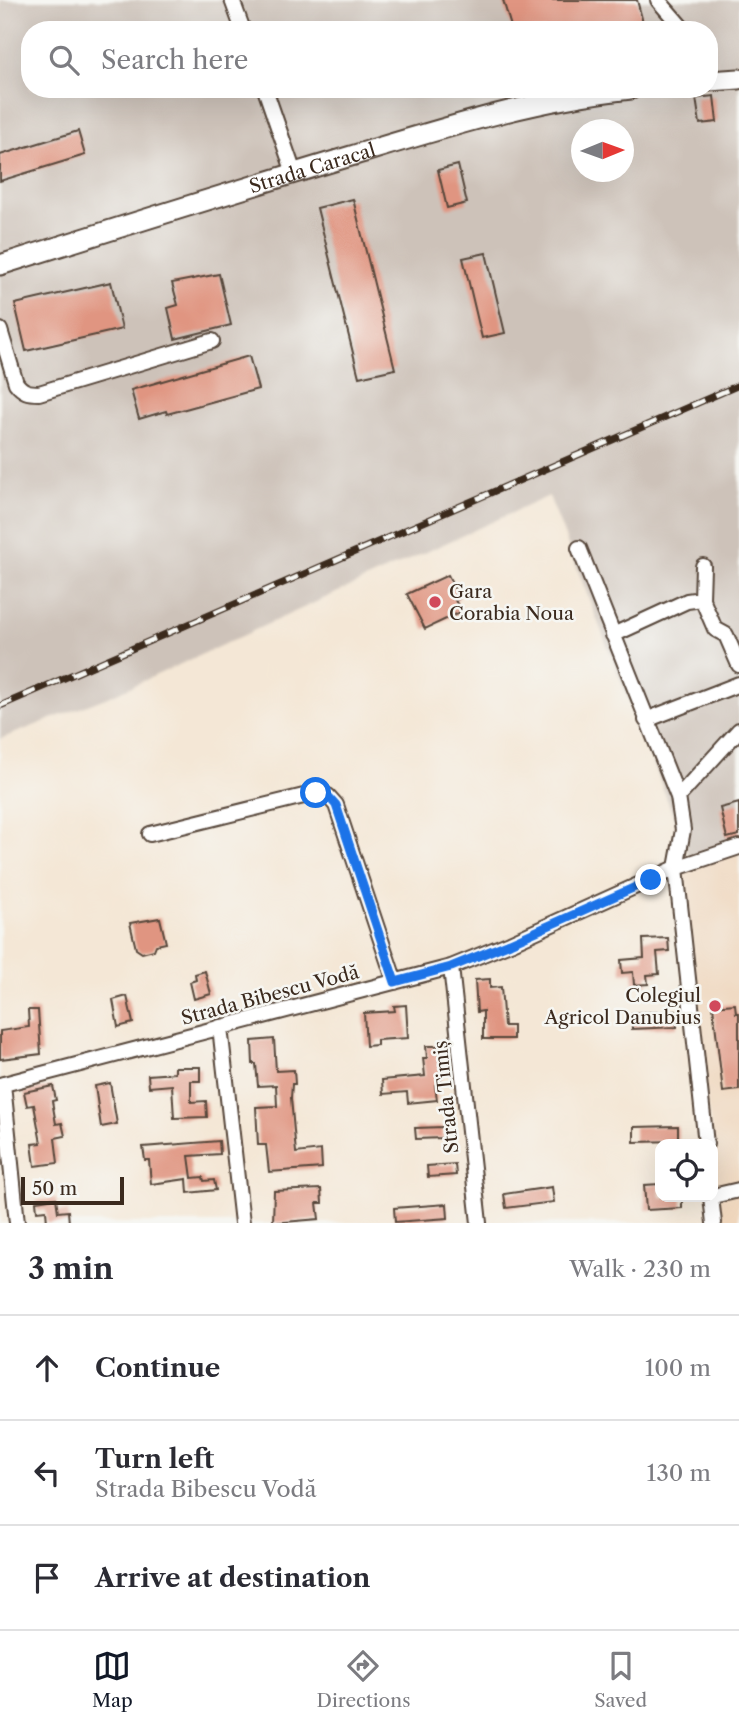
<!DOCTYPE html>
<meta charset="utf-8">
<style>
:root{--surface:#fff;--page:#f7f7f7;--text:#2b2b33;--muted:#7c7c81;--line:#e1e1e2;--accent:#111827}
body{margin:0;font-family:"Libre Caslon Text",serif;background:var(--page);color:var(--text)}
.controls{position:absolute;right:21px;bottom:21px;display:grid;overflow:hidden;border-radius:14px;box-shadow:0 7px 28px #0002}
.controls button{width:63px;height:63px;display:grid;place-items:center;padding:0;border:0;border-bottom:2px solid var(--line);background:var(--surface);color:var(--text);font:35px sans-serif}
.compass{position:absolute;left:571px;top:119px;width:63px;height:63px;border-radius:50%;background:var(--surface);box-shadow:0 7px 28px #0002;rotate:89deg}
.scale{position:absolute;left:21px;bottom:18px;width:103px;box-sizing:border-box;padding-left:7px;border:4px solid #3b2a1e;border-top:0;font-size:19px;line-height:24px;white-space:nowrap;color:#3b2a1e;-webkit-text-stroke:5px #f6f6f2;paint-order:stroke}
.stop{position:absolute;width:21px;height:21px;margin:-16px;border:5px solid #1a73e8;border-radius:50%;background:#fff}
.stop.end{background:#1a73e8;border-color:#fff;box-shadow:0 2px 7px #0008}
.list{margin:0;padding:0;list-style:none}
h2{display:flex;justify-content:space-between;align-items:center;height:91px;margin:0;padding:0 28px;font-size:30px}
h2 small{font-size:23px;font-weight:400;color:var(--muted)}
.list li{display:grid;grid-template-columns:46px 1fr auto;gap:21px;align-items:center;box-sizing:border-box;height:105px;padding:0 28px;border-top:2px solid var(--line)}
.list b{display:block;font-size:26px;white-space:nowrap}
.list p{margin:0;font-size:23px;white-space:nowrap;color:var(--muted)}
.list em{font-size:23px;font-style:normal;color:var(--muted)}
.icon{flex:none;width:38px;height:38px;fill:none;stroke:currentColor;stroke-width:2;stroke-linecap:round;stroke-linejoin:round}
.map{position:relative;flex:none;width:739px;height:1223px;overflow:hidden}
.search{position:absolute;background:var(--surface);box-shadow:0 7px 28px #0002;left:21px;right:21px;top:21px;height:77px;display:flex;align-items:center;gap:18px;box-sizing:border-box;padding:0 24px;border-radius:28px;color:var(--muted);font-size:26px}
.sheet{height:406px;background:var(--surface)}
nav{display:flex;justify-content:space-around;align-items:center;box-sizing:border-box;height:98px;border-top:2px solid var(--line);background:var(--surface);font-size:19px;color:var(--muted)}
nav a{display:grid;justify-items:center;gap:4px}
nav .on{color:var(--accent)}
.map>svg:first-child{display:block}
</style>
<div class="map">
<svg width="739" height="1223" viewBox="0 0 739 1223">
<rect width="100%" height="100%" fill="#f6f6f2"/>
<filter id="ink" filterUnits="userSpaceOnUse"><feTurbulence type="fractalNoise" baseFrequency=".0143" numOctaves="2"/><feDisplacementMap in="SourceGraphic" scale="14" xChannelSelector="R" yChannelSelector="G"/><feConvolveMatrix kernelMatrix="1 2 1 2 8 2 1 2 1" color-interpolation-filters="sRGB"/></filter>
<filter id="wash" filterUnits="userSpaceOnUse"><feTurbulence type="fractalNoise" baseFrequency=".00686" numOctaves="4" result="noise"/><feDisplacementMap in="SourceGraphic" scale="28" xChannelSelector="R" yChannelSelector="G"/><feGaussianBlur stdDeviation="1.57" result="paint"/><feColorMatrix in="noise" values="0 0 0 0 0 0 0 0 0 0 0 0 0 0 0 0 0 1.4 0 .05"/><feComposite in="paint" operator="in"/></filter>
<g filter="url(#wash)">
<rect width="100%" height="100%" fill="#f4e7d6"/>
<path fill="#efd6bc" d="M 739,847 L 739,1223 L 714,1223 L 713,1144 L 676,868 Z"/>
<path fill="#cdc2b9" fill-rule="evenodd" d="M 0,0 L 739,0 L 739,844 L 690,858 L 549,496 L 108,697 L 0,739 ZM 30,30 L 709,30 L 709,89 L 30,89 ZM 582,130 L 624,130 L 624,172 L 582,172 Z"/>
<g id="blocks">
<path fill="#e09581" d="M 503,0 L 637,0 L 645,30 L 512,30 Z
M 714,96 L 717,122 L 700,124 L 696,98 Z
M 78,131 L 85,155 L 0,181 L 0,155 Z
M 458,165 L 467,203 L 447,208 L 438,170 Z
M 353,199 L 395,369 L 359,377 L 317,208 Z
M 486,253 L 505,333 L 482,338 L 463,258 Z
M 219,274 L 231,325 L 175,339 L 168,308 L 178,305 L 172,283 Z
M 111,282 L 122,329 L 26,351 L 15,304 Z
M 249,356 L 258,389 L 167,414 L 166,411 L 139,419 L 131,390 Z
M 448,575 L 459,598 L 455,600 L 461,612 L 425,629 L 407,594 Z
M 739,803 L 739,835 L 727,838 L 720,808 Z
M 160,918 L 166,943 L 156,945 L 154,950 L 142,953 L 136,949 L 130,923 Z
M 668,938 L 669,951 L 657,952 L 659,974 L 647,975 L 648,984 L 634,985 L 633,972 L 622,973 L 621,960 L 644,958 L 643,939 Z
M 205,971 L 211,994 L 194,999 L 190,982 L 196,980 L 195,974 Z
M 490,979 L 490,988 L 501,987 L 504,1026 L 513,1026 L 513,1039 L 483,1039 L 483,1011 L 477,1012 L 475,980 Z
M 127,996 L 133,1023 L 118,1027 L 113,1000 Z
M 735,1004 L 736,1013 L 739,1013 L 739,1090 L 723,1092 L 713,1006 Z
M 406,1005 L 408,1038 L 377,1040 L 377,1045 L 366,1046 L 364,1013 L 395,1011 L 394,1006 Z
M 28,1010 L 38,1010 L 41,1054 L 0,1059 L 0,1031 L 29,1027 Z
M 676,1011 L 677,1027 L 632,1029 L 632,1013 Z
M 274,1039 L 276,1071 L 294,1070 L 295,1084 L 292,1084 L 291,1098 L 296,1153 L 321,1150 L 322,1168 L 269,1172 L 266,1145 L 258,1145 L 256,1107 L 277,1106 L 276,1085 L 258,1086 L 256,1064 L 253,1064 L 252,1041 Z
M 426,1046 L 439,1046 L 441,1084 L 435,1085 L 437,1100 L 408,1103 L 407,1092 L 383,1094 L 382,1080 L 425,1076 L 423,1058 L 427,1058 Z
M 175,1067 L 200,1067 L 200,1081 L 191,1081 L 191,1102 L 206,1101 L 207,1117 L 174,1118 L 172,1085 L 149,1087 L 148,1075 L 175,1073 Z
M 110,1083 L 117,1124 L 101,1127 L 95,1086 Z
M 53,1086 L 56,1100 L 52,1101 L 56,1124 L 62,1123 L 65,1136 L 55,1138 L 58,1163 L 35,1166 L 32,1144 L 41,1143 L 34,1105 L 27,1106 L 24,1092 Z
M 678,1126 L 678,1141 L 634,1142 L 634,1127 Z
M 443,1127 L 443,1138 L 416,1139 L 415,1128 Z
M 219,1141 L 220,1154 L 189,1156 L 192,1178 L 203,1177 L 204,1181 L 214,1180 L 216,1190 L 188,1193 L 187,1179 L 151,1184 L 149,1160 L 145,1160 L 143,1147 Z
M 455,1164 L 456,1175 L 428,1177 L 427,1166 Z
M 660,1184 L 660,1197 L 682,1197 L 682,1208 L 646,1210 L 644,1185 Z
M 552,1187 L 554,1202 L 506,1208 L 504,1194 Z
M 321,1189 L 322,1203 L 317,1203 L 319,1219 L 273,1223 L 274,1191 Z
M 56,1198 L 58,1212 L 68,1211 L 69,1223 L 47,1223 L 46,1210 L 37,1211 L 36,1201 Z
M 447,1204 L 448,1218 L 395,1222 L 394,1208 Z"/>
</g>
</g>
<g filter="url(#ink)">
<use href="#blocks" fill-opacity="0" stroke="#57463a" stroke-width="2"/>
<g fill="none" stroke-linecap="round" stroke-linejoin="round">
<defs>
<path id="minor" d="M 232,0 L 243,30
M 658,0 L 684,30
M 265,89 L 294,173
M 0,330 L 16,383 C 23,392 28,393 39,393 L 212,341
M 579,548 L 678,797 L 683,830 L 676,868 L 706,1144
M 703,566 L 702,599 L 715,629 L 726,635 L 739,665
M 613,635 L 687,601 L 702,599
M 646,720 L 739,684
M 678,797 L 739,730
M 150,834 L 316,793 L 328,796 L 336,805 L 395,982
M 451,967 L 479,1223
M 220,1027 L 242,1223
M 3,1084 L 17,1223
M 0,1085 L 451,967 L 510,943 L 676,868 L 739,847
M 713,1196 L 739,1190
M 711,1197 L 714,1223"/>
<g id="major">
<path d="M 709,81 L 739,79"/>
<path id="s1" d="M 0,265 C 117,228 234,191 351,156 C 444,128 535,99 631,89"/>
</g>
</defs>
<use href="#minor" stroke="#57463a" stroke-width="18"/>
<use href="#major" stroke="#57463a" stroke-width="23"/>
<use href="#minor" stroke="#fff" stroke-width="14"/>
<use href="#major" stroke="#fff" stroke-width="19"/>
<defs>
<path id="rail" d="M 0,706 L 739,385"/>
</defs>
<use href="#rail" stroke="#3b2a1e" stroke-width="7"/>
<use href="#rail" stroke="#f6f6f2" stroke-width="4.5" stroke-dasharray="13" stroke-linecap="butt"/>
</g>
</g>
<g fill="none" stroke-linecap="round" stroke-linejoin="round" filter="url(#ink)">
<path stroke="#1a73e8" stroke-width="9" d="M 316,793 L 328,796 L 336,805 L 395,982 L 451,967 L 510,943 L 651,880"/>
</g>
<g fill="#d1495b" stroke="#f6f6f2" stroke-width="2.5">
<circle cx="435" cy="602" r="7"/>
<circle cx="715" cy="1006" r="7"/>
</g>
<g text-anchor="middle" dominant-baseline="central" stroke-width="5" stroke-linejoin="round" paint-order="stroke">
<g font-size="19" fill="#3b2a1e" stroke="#f6f6f2">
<text stroke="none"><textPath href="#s1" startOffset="327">Strada Caracal</textPath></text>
<text transform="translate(270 995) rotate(-15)">Strada Bibescu Vodă</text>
<text transform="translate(446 1097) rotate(-96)">Strada Timiș</text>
</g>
<g font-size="19" fill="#3b2a1e" stroke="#f6f6f2" text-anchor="start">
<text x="449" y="591">Gara<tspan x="449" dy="22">Corabia Noua</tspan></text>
<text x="701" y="995" text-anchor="end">Colegiul<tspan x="701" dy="22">Agricol Danubius</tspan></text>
</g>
</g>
</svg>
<div class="controls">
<button><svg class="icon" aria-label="locate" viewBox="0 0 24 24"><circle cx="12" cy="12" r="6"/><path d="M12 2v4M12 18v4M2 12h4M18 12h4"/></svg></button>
</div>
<svg class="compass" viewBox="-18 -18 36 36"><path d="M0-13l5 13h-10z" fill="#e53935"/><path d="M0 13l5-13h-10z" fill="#7c7c81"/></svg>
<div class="scale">50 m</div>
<div class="stop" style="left:316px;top:793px"></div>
<div class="stop end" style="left:651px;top:880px"></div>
<div class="search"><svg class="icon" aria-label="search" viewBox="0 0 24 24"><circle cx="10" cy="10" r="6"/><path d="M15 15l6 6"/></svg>Search here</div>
</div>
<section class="sheet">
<h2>3 min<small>Walk · 230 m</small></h2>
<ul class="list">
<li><svg class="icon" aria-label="ahead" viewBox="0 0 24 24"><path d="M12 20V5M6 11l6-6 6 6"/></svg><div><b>Continue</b></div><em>100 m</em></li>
<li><svg class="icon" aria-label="left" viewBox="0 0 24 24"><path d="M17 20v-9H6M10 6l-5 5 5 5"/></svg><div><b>Turn left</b><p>Strada Bibescu Vodă</p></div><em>130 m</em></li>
<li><svg class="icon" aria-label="arrive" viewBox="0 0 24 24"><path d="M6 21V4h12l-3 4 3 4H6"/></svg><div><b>Arrive at destination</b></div></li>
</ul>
</section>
<nav>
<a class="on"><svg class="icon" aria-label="map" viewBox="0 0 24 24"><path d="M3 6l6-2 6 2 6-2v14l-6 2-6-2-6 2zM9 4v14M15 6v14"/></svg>Map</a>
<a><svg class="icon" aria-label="directions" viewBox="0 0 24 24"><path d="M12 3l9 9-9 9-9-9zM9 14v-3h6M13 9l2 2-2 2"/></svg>Directions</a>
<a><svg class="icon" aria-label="saved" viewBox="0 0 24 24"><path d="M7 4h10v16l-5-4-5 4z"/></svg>Saved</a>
</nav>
